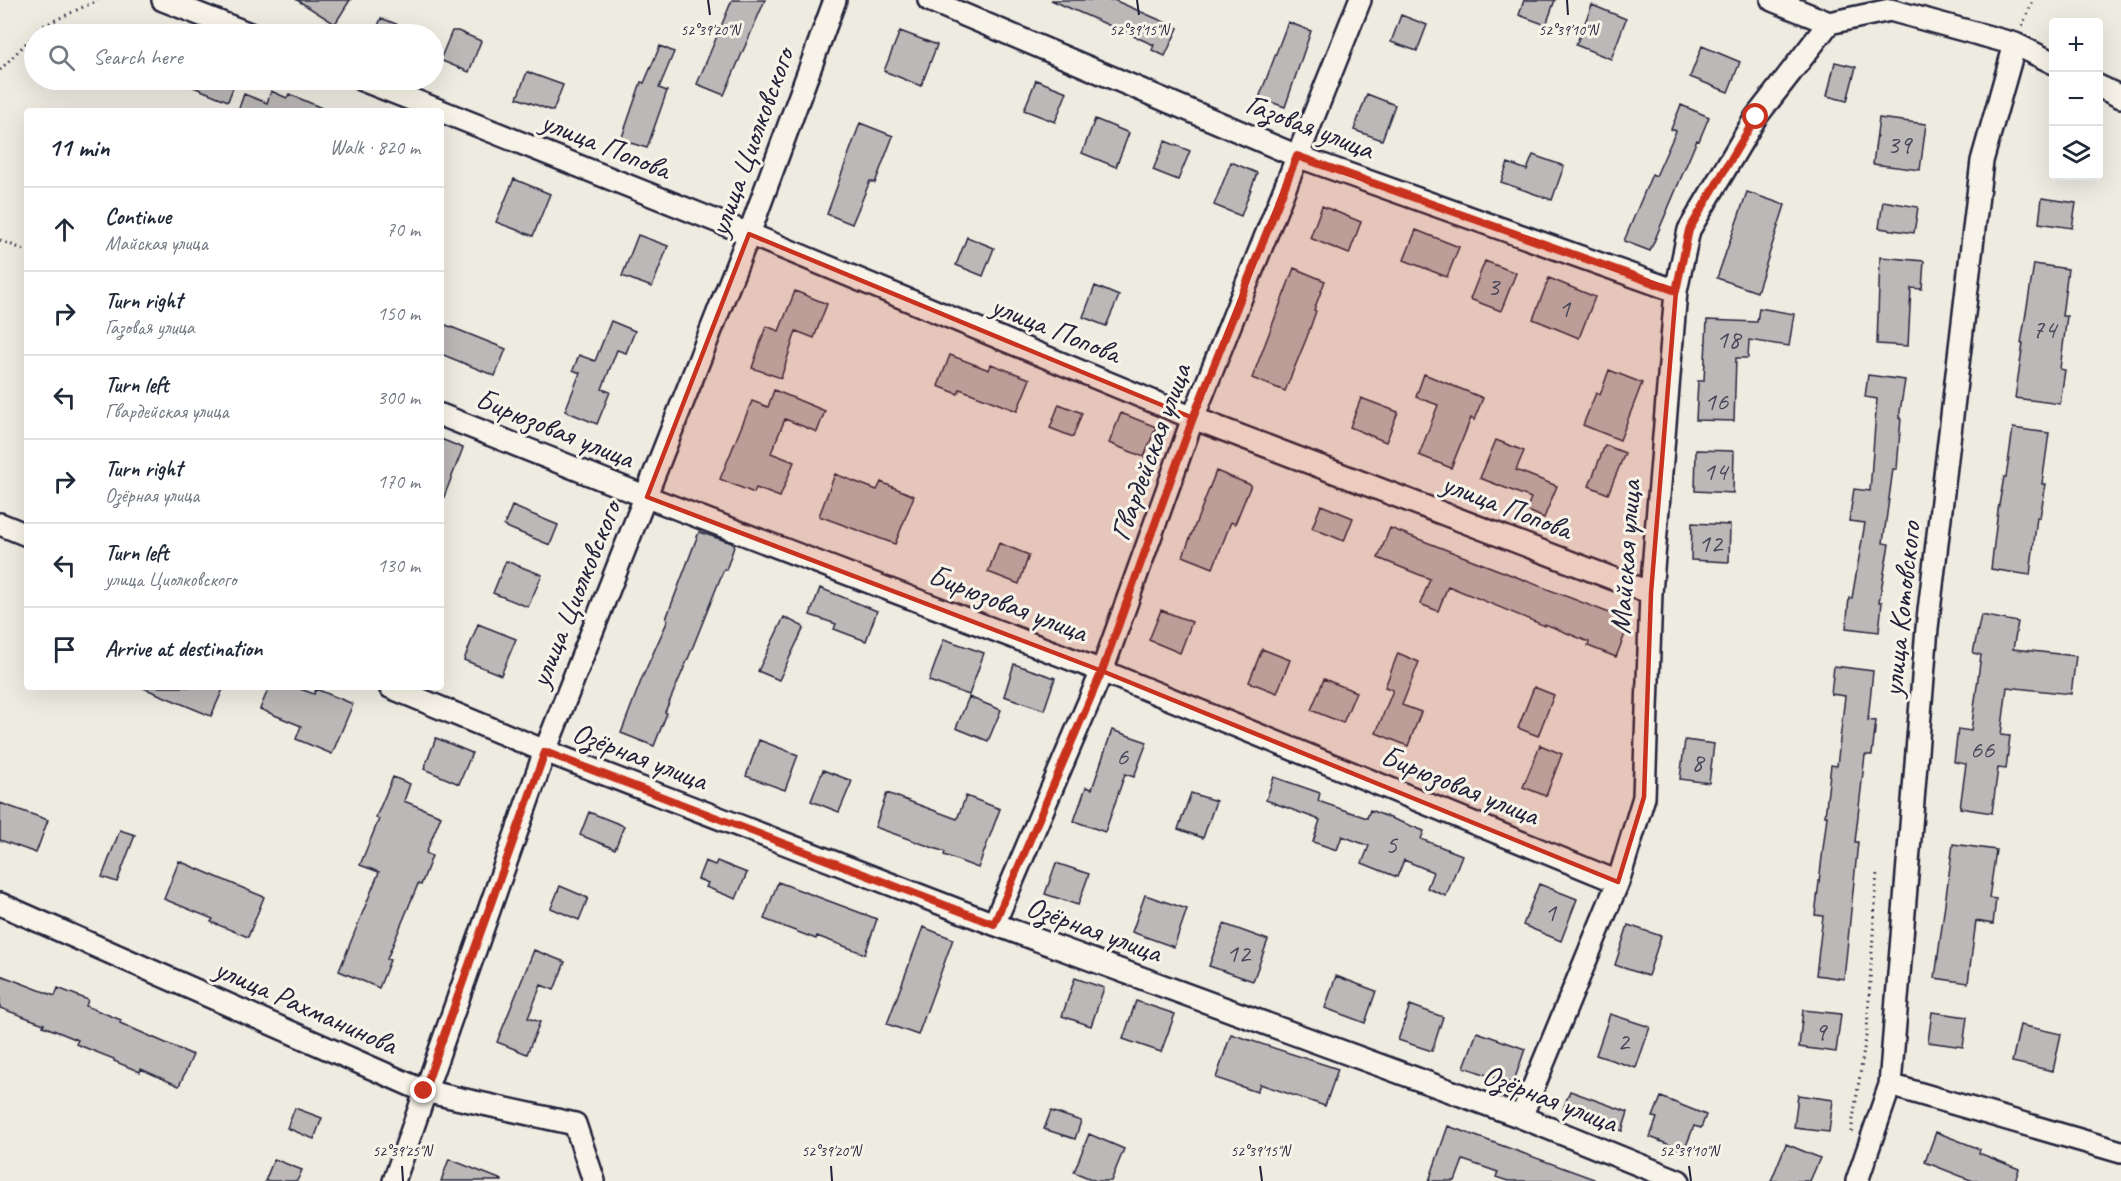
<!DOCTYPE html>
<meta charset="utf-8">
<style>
:root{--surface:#fff;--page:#f6f6f7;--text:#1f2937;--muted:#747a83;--line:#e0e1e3}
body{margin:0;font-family:Caveat,sans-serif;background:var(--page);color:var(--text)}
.controls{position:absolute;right:18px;top:18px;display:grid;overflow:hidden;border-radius:6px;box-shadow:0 6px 24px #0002}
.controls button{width:54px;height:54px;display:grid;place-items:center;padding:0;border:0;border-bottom:2px solid var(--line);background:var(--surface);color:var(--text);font:30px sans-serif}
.stop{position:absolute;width:18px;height:18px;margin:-14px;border:4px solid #c8321e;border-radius:50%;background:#fff}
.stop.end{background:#c8321e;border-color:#fff;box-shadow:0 2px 6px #0008}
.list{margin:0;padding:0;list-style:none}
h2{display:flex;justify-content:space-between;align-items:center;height:78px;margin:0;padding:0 24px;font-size:26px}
h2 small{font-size:20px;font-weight:400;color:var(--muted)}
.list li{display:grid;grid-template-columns:39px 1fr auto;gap:18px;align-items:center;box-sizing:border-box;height:84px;padding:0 24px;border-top:2px solid var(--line)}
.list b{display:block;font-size:22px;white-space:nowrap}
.list p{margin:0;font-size:20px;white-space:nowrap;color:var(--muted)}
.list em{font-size:20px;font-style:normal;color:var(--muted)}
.icon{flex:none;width:33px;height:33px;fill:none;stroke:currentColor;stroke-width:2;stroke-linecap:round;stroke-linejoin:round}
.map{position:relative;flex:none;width:2121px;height:1181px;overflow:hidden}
.search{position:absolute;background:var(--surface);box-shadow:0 6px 24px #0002;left:24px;top:24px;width:420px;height:66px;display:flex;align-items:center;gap:15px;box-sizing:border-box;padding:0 21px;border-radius:33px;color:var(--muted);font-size:22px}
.panel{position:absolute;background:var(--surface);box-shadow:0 6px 24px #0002;left:24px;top:108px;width:420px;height:582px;border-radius:6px}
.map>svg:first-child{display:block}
</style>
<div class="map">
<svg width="2121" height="1181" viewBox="0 0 2121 1181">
<rect width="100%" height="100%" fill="#eeebe1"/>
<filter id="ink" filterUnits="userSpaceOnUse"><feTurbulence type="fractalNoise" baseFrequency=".0167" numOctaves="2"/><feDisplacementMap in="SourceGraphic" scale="12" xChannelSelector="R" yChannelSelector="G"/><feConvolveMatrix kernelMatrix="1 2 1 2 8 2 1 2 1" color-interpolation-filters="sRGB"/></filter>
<g filter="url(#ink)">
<path fill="#bbb8b7" stroke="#22223b" stroke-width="1.5" d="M 297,0 L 350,0 L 335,24 Z
M 732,0 L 765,0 L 724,95 L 697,84 Z
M 1051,0 L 1114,0 L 1178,28 L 1165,56 L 1152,50 L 1154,45 Z
M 1524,0 L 1555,0 L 1546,25 L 1519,15 Z
M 1592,5 L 1626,19 L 1611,59 L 1576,45 Z
M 1401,15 L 1427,25 L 1417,51 L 1391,42 Z
M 381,18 L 421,34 L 375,34 Z
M 1288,22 L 1311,31 L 1285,107 L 1259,98 Z
M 452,31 L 458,31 L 481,41 L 469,72 L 440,60 Z
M 900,31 L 937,45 L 921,86 L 884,71 Z
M 660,46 L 674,52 L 659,88 L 667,91 L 647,148 L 621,140 L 641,82 L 644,83 Z
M 1702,46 L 1740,62 L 1728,92 L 1690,77 Z
M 1835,62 L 1856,67 L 1847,101 L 1827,96 Z
M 527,72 L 563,85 L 553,111 L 517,98 Z
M 176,80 L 236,80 L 228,101 Z
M 1036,80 L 1067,92 L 1055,122 L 1024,110 Z
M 271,91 L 287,98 L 289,94 L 329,111 L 238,111 L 244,94 L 267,103 Z
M 1367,94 L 1395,105 L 1382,140 L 1354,130 Z
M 1681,105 L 1709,117 L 1699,141 L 1697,140 L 1650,251 L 1624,241 L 1652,174 L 1656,176 L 1676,131 L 1671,129 Z
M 1879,118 L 1926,124 L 1920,170 L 1873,164 Z
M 1095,119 L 1129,133 L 1116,167 L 1082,153 Z
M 860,123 L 893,136 L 875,183 L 870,181 L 852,224 L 827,214 Z
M 1165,141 L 1190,151 L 1178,180 L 1153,170 Z
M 1533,155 L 1564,166 L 1552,200 L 1501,182 L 1508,163 L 1527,170 Z
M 1231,162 L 1257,173 L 1241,216 L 1214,205 Z
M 514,179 L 550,194 L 533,236 L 496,222 Z
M 1747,192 L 1785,205 L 1757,292 L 1717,278 Z
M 2042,198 L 2076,203 L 2072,228 L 2039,223 Z
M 1883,201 L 1918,207 L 1914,233 L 1879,228 Z
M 1322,206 L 1361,222 L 1349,254 L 1310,238 Z
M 1416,230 L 1459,247 L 1447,277 L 1404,260 Z
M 638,235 L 668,246 L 652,287 L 622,276 Z
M 967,237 L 994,248 L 983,276 L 956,265 Z
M 1880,257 L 1924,261 L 1922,289 L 1911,288 L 1908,346 L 1877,344 Z
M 1485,261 L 1516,273 L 1501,311 L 1470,299 Z
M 2034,264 L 2068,269 L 2062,316 L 2067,316 L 2060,369 L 2065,370 L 2060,404 L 2015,398 L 2023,343 L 2021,343 Z
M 1294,268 L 1325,281 L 1314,310 L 1316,311 L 1307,337 L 1285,391 L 1252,378 Z
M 1549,278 L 1595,297 L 1579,338 L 1533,319 Z
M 1095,286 L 1119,296 L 1106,326 L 1083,317 Z
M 795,291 L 827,304 L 814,338 L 796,331 L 781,378 L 752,368 L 766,326 L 779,331 Z
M 1759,308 L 1794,314 L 1789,346 L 1749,340 L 1748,358 L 1736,358 L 1734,421 L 1696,420 L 1698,381 L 1704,381 L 1707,320 L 1757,322 Z
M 611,321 L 635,331 L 626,353 L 617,350 L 602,389 L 610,392 L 597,424 L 565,411 L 580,373 L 573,370 L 579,355 L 595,361 Z
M 441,323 L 506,349 L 495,376 L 441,354 Z
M 950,355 L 989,370 L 991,364 L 1030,379 L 1017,411 L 960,389 L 958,394 L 938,386 Z
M 1609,370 L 1642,383 L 1620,440 L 1583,425 L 1596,393 L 1600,395 Z
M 1424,374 L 1483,398 L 1474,420 L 1471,418 L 1451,468 L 1419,455 L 1438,405 L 1416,397 Z
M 1868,375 L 1905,380 L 1899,418 L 1901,418 L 1897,469 L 1893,469 L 1883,543 L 1889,544 L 1879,602 L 1882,602 L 1879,632 L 1846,628 L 1849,598 L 1852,598 L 1865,523 L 1849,521 L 1854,489 L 1870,491 L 1877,399 L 1865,397 Z
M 774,390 L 825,411 L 817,432 L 785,419 L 771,453 L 794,462 L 780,497 L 756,488 L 754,493 L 720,479 L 752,401 L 768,407 Z
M 1361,398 L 1398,412 L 1386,442 L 1350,427 Z
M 1059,404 L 1082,413 L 1073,437 L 1050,428 Z
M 1121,413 L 1156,427 L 1144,457 L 1109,443 Z
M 2013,428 L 2049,433 L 2042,484 L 2046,484 L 2040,517 L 2037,517 L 2030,575 L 1991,569 L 1998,510 L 2004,477 L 2006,477 Z
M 441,439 L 463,448 L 442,502 L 441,501 Z
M 1496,440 L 1524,451 L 1516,470 L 1557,486 L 1544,518 L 1526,510 L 1531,498 L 1480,478 Z
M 1605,445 L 1625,453 L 1608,494 L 1589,486 Z
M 1696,450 L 1734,451 L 1733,493 L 1695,491 Z
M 1216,471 L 1251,485 L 1235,524 L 1231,522 L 1213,568 L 1183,556 Z
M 835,474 L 877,490 L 881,482 L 914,496 L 895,544 L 819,516 Z
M 1321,505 L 1353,518 L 1344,541 L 1312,528 Z
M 512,506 L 558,525 L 550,545 L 504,526 Z
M 1692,523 L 1730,525 L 1729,562 L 1691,560 Z
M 1390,528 L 1630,621 L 1616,657 L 1588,646 L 1589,642 L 1545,624 L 1545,626 L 1448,586 L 1438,611 L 1420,604 L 1430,579 L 1378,558 Z
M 699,532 L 735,544 L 726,570 L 724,569 L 690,654 L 665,712 L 667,713 L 654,746 L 621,733 L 642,678 L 668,620 L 666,619 Z
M 999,543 L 1029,555 L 1019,584 L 988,572 Z
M 506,561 L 542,575 L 528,607 L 493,593 Z
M 820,588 L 877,611 L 866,641 L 834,629 L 836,624 L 810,615 Z
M 1161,610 L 1192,622 L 1180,653 L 1149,640 Z
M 1981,615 L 2018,622 L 2013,649 L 2076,656 L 2071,694 L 2007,687 L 2001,735 L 2010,736 L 2006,769 L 1998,768 L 1992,813 L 1960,808 L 1966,764 L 1954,762 L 1958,729 L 1971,731 L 1981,655 L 1973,653 Z
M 784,617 L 804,627 L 779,680 L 758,671 Z
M 478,624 L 516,639 L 501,675 L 464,660 Z
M 944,639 L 984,653 L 969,695 L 929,681 Z
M 1262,649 L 1290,660 L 1277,693 L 1249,682 Z
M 1398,653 L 1419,662 L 1402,705 L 1421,712 L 1408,746 L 1376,733 L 1393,690 L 1385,687 Z
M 1014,664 L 1055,678 L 1044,710 L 1004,696 Z
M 1834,666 L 1873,671 L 1868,720 L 1876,721 L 1872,755 L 1865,755 L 1855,842 L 1858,842 L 1844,979 L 1816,975 L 1823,916 L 1815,915 L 1827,816 L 1825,816 L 1831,765 L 1837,766 L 1845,696 L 1831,694 Z
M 1324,679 L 1356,692 L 1343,723 L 1311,710 Z
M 141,687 L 224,687 L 211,716 Z
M 269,687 L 295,687 L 314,694 L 316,689 L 353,704 L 332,754 L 296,739 L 301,726 L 260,709 Z
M 1534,687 L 1554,695 L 1538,736 L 1518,728 Z
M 969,697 L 1001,710 L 988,741 L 956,728 Z
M 1112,730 L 1147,742 L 1134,777 L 1125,774 L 1105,832 L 1074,821 L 1086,787 L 1092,789 Z
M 436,738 L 472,753 L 459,784 L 424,769 Z
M 759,740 L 798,755 L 785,790 L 746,776 Z
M 1685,740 L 1714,744 L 1709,783 L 1680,779 Z
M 1540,745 L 1562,754 L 1546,796 L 1523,787 Z
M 823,770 L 852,781 L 839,812 L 811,801 Z
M 393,777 L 410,784 L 404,801 L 441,816 L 426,853 L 432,856 L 421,885 L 418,884 L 387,959 L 390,960 L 379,988 L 339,971 L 379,872 L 360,865 L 379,819 L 376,817 Z
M 1274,777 L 1320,793 L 1318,801 L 1367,818 L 1370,810 L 1424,831 L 1421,839 L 1462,855 L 1446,896 L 1427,888 L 1433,872 L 1404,860 L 1397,877 L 1362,863 L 1369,846 L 1342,836 L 1337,850 L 1313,842 L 1320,820 L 1266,800 Z
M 887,793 L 957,819 L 966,796 L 1000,809 L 978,868 L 944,855 L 945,852 L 875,827 Z
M 1191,793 L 1216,801 L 1203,838 L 1178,829 Z
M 0,803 L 48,820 L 36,853 L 0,840 Z
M 589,812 L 624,826 L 615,849 L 580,835 Z
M 120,830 L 135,835 L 117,882 L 102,877 Z
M 1953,844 L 1996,850 L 1989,898 L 1996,899 L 1993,924 L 1976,921 L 1968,983 L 1935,978 Z
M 179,861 L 264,897 L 248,937 L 211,922 L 213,919 L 164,899 Z
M 705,861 L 715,865 L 717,861 L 747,873 L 736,899 L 706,887 L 708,883 L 698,879 Z
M 1056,863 L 1089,874 L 1078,905 L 1045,894 Z
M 778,882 L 877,919 L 865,954 L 817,936 L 816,939 L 764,919 Z
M 1539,884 L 1577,899 L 1561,941 L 1523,925 Z
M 560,886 L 588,898 L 579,920 L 551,908 Z
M 1145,895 L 1187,909 L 1174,947 L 1132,932 Z
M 1224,924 L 1268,940 L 1253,981 L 1209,966 Z
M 1628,925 L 1661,936 L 1648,976 L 1615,965 Z
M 923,927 L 953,939 L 918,1035 L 887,1024 Z
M 534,950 L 565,962 L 554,990 L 541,985 L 528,1018 L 540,1022 L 527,1054 L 497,1042 Z
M 0,975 L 55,996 L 58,988 L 88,1000 L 86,1006 L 121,1020 L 120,1023 L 193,1055 L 179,1086 L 141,1069 L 140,1072 L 114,1061 L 114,1059 L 76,1044 L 78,1040 L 43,1026 L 44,1024 L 0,1008 Z
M 1336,976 L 1376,991 L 1365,1023 L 1325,1008 Z
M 1075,978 L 1104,988 L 1091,1026 L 1062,1016 Z
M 1136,1001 L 1175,1014 L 1161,1052 L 1123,1039 Z
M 1410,1005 L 1443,1017 L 1432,1051 L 1398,1040 Z
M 1803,1010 L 1841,1014 L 1836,1052 L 1799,1047 Z
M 1932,1012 L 1967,1017 L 1963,1047 L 1928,1042 Z
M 1610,1014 L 1650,1027 L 1636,1068 L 1596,1055 Z
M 2020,1025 L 2061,1034 L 2053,1071 L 2012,1062 Z
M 1477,1032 L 1525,1049 L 1513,1084 L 1464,1067 Z
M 1231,1034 L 1338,1069 L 1325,1106 L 1260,1084 L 1257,1092 L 1216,1078 Z
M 1570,1091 L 1628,1112 L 1622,1131 L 1563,1109 Z
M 1798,1095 L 1833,1100 L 1829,1132 L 1794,1128 Z
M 1661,1097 L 1706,1115 L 1701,1128 L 1694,1126 L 1684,1151 L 1650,1137 L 1657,1118 L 1653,1117 Z
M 295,1108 L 322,1118 L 314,1139 L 287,1128 Z
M 1051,1111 L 1081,1121 L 1075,1139 L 1044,1129 Z
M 1448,1126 L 1594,1179 L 1594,1181 L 1508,1181 L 1496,1177 L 1498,1172 L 1463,1160 L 1455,1181 L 1429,1181 Z
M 1936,1132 L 1980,1149 L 1979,1153 L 2019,1169 L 2015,1181 L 1973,1181 L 1925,1162 Z
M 1089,1134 L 1124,1149 L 1111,1181 L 1096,1181 L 1074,1172 Z
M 1786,1144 L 1820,1158 L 1810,1181 L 1771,1181 Z
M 274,1159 L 302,1170 L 297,1181 L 265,1181 Z
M 449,1159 L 502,1180 L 502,1181 L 441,1181 Z"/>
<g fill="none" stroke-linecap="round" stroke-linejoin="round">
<defs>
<path id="street" d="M 163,0 L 250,34
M 929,0 L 1297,156 L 1676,291
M 1772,0 L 1829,23 L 1890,10 L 2015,44 L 2054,63
M 362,80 L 441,111
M 2098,86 L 2121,97
M 441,111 L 749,234 L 1193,418 L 1651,593
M 441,415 L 647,497 L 1102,671 L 1618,882
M 0,524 L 27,535
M 390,687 L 545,751 L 994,924 L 1521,1117 L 1679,1181
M 0,904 L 424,1091 L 575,1124 L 594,1181
M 994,924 L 1102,671 L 1193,418 L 1360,0
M 1890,1085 L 2121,1152
M 1521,1117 L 1618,882 L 1644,797 L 1651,593 L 1676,291 L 1689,230 L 1756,117 L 1829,23
M 394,1181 L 545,751 L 749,234 L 835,0
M 1857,1181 L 1890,1085 L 1927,628 L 1982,161 L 2015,44"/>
</defs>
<use href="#street" stroke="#22223b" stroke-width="26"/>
<path stroke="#22223b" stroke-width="3" stroke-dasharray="1.5 4.5" stroke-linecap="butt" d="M 2022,26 L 2033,0
M 35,34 L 43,26 L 98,0
M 0,70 L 34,35
M 0,240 L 27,251
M 1851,1132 L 1867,1030 L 1877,871"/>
<use href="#street" stroke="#f7f3e8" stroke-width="21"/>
</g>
</g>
<g fill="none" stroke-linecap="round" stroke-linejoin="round" filter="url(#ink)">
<path stroke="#c8321e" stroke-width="8" d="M 424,1091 L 545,752 L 994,924 L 1102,671 L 1193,418 L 1297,156 L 1676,291 L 1689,230 L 1756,117"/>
</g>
<path fill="#c8321e" fill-opacity="0.2" stroke="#c8321e" stroke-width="4.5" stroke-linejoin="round" d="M 1297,156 L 1676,291 L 1651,593 L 1644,797 L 1618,882 L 1102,671 L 647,497 L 749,234 L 1193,418 Z"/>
<path fill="none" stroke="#22223b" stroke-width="2" d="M 708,0 L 710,15M 1137,0 L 1139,15M 1567,0 L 1568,15M 402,1166 L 403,1181M 831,1166 L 832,1181M 1260,1166 L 1262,1181M 1689,1166 L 1691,1181"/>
<g text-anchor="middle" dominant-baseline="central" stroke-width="6" stroke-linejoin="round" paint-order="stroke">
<g font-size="27" fill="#48485a">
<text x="1899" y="144">39</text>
<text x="1493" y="286">3</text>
<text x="1564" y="308">1</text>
<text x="2044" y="329">74</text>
<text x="1728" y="339">18</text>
<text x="1716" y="401">16</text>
<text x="1715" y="471">14</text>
<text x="1710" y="543">12</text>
<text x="1982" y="749">66</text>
<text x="1122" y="756">6</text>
<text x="1697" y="762">8</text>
<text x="1391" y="844">5</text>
<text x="1550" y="912">1</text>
<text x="1238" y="953">12</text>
<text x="1820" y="1031">9</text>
<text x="1623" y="1041">2</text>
</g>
<g font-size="30" fill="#22223b" stroke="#f7f3e8">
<text transform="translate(1310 126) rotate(21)">Газовая улица</text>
<text transform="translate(751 142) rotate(-70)">улица Циолковского</text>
<text transform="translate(606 145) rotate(22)">улица Попова</text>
<text transform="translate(1056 329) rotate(22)">улица Попова</text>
<text transform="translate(555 428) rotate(22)">Бирюзовая улица</text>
<text transform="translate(1150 452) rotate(-70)">Гвардейская улица</text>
<text transform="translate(1507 506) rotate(21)">улица Попова</text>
<text transform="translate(1625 557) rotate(-86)">Майская улица</text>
<text transform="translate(575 594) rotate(-68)">улица Циолковского</text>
<text transform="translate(1008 603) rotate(21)">Бирюзовая улица</text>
<text transform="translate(1901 609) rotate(-84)">улица Котовского</text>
<text transform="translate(640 756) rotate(21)">Озёрная улица</text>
<text transform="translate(1460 785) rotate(22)">Бирюзовая улица</text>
<text transform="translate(1094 929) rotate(20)">Озёрная улица</text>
<text transform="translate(306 1006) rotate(24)">улица Рахманинова</text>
<text transform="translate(1550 1098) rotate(21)">Озёрная улица</text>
</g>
</g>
<g font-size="15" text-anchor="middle" fill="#22223b" stroke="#f7f3e8" stroke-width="6" stroke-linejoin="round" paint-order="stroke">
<text x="710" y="35">52°39'20"N</text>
<text x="1139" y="35">52°39'15"N</text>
<text x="1568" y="35">52°39'10"N</text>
<text x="402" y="1156">52°39'25"N</text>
<text x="831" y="1156">52°39'20"N</text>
<text x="1260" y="1156">52°39'15"N</text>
<text x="1689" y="1156">52°39'10"N</text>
</g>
</svg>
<div class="controls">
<button>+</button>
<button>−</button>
<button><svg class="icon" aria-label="layers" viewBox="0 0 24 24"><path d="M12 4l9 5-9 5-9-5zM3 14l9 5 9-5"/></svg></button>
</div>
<div class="stop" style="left:1756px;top:117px"></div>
<div class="stop end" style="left:424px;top:1091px"></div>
<div class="search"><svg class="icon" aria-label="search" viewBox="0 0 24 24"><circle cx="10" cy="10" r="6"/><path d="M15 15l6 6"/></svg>Search here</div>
<section class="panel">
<h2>11 min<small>Walk · 820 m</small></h2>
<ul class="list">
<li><svg class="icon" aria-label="ahead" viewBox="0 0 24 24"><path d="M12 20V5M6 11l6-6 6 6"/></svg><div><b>Continue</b><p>Майская улица</p></div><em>70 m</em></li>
<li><svg class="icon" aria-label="right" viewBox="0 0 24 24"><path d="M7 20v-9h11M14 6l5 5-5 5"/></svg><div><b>Turn right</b><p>Газовая улица</p></div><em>150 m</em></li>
<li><svg class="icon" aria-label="left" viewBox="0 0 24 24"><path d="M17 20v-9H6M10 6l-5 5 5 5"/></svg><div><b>Turn left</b><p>Гвардейская улица</p></div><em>300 m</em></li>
<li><svg class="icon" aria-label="right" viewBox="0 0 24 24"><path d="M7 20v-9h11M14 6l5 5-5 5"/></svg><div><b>Turn right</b><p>Озёрная улица</p></div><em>170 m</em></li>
<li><svg class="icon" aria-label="left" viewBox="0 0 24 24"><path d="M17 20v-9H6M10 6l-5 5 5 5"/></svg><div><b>Turn left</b><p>улица Циолковского</p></div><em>130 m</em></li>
<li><svg class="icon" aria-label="arrive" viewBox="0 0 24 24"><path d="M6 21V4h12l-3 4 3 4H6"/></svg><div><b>Arrive at destination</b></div></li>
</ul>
</section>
</div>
